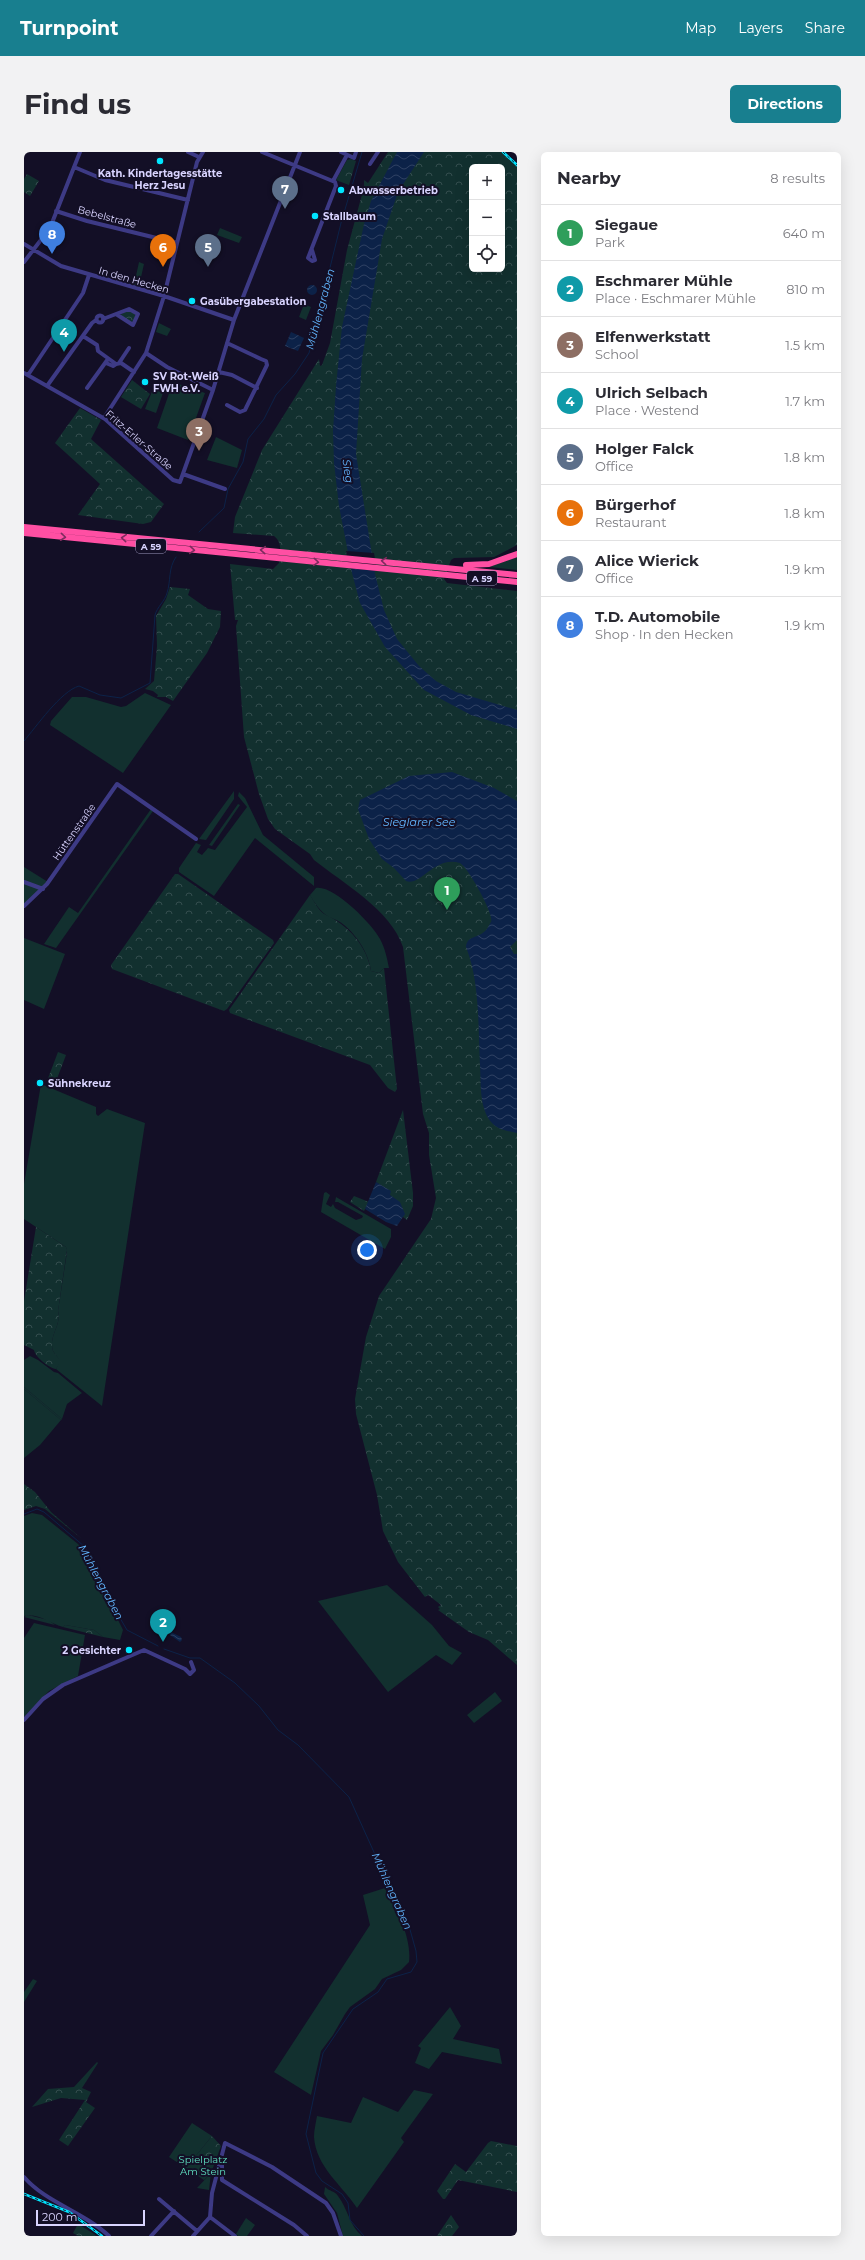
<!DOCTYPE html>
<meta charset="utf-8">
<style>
:root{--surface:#fff;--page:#f2f2f3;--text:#2b2b33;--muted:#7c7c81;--line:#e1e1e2;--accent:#187f8f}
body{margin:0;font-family:Montserrat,sans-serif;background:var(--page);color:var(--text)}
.controls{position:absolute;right:12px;top:12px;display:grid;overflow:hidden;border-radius:6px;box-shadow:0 4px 16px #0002}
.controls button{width:36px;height:36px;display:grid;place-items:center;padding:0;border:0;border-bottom:1px solid var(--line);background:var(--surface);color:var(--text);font:20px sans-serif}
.scale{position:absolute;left:12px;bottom:10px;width:109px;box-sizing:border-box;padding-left:4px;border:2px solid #d9d4ff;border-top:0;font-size:11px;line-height:14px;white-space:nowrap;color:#d9d4ff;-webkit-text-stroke:3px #130f26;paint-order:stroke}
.you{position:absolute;left:343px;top:1098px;width:14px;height:14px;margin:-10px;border:3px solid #fff;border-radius:50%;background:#1a73e8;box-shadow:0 0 0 6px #1a73e833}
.badge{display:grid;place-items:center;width:26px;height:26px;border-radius:50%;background:var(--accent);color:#fff;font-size:13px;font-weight:700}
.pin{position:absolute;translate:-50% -33px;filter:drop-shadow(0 1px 2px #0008)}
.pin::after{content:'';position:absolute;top:21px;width:14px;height:12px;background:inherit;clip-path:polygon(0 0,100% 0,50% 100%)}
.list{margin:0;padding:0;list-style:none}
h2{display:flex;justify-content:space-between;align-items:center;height:52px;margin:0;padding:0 16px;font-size:17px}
h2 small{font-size:13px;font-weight:400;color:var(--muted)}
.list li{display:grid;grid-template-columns:26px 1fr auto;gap:12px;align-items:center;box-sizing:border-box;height:56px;padding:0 16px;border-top:1px solid var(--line)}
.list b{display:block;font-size:15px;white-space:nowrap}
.list p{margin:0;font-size:13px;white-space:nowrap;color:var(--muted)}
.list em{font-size:13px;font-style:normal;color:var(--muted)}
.icon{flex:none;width:22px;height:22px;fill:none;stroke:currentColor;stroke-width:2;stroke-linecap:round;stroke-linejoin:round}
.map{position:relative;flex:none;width:493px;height:2084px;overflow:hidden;border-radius:6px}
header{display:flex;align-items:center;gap:24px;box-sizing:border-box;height:56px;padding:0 20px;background:var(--accent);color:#fff}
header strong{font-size:19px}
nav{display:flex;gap:22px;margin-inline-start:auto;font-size:14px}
.intro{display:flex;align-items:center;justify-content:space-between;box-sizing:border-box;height:96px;padding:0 24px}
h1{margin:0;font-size:28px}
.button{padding:10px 18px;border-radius:6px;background:var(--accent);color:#fff;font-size:14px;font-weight:700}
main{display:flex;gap:24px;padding:0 24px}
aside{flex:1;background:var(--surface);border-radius:6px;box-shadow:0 4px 16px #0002}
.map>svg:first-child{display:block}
</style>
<header>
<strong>Turnpoint</strong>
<nav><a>Map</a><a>Layers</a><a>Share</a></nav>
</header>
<div class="intro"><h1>Find us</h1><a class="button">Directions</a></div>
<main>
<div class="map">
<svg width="493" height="2084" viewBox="0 0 493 2084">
<defs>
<pattern id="forest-crowns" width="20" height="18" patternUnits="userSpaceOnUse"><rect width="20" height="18" fill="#12302f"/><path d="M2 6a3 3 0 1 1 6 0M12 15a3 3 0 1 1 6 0" fill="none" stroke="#344d4e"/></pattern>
<pattern id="water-waves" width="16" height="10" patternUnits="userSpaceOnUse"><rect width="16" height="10" fill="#0c2248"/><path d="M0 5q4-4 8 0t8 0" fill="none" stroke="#2f4163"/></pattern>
</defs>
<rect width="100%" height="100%" fill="#130f26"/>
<path fill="#12302f" d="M 196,76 L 218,85 L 215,91 L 193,83 Z
M 115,110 L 120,112 L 115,134 L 110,133 Z
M 280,152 L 287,155 L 282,168 L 275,165 Z
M 135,171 L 147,177 L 143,184 L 132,180 Z
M 149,230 L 181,241 L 164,288 L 133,276 Z
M 129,237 L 139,241 L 132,261 L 121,257 Z
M 87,261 L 97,268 L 92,274 L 86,268 Z
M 192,285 L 218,298 L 213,316 L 183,308 Z
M 493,405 L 493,418 L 465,415 Z
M 121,541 L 147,553 L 99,621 L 26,573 L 27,569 L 48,545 L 62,545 L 97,555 L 102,554 Z
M 210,639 L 210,647 L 182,688 L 175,687 Z
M 215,640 L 221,646 L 239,683 L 290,725 L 290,734 L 231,686 L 190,744 L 155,720 L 155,716 L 172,691 L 177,693 L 173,700 L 178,703 L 184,696 L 191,698 L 223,655 L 214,644 Z
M 214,652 L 216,653 L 188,694 L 185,693 Z
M 127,657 L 129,659 L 32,796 L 20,792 L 45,755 L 54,761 Z
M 0,715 L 24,730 L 0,753 Z
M 292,736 C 310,733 348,772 356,787 C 361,796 363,806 365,816 L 360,816 L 355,821 L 347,819 C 345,801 331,780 316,770 C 311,767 306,766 302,763 C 295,758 290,750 286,743 Z
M 0,786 L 41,802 L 20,857 L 0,848 Z
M 17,932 L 72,955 L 72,962 L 74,964 L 83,957 L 121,971 L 78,1254 L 32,1217 L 36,1209 C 34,1206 31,1202 29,1199 C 24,1184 38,1173 34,1159 L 43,1100 L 42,1095 L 0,1067 L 0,1032 Z
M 302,1040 L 306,1043 L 302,1052 L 307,1055 L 309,1052 L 311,1056 L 332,1068 L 338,1066 L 339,1064 L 314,1050 L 311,1050 L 312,1045 L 367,1077 L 367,1085 L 361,1097 L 297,1060 L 300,1041 Z
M 6,1204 L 14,1208 L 30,1220 L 34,1221 L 58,1241 L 43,1252 L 38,1267 L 0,1235 L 0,1208 Z
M 0,1237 L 37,1268 L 16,1293 L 0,1306 Z
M 8,1361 L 18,1363 L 54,1392 L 60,1399 L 99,1478 L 96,1488 L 79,1485 L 70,1478 L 41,1473 L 39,1475 C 27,1472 13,1460 0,1464 L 0,1364 Z
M 363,1433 L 408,1473 L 425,1494 L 438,1501 L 428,1513 L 412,1503 L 364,1540 L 294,1449 Z
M 10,1471 L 61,1483 L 54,1524 L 25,1539 L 0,1565 L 0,1486 Z
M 471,1540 L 478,1549 L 450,1571 L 443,1563 Z
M 361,1736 C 372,1757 388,1785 385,1810 L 377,1818 L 358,1827 L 351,1837 L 326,1855 L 321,1862 L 309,1883 L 297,1899 L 287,1943 L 250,1920 L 346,1773 L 339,1743 Z
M 9,1827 L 13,1829 L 0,1850 L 0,1840 Z
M 426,1855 L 437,1874 L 429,1887 L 475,1897 L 478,1912 L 418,1900 L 405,1917 L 391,1911 L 397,1896 L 394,1894 Z
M 390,1938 L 409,1942 L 377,1986 L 380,1990 L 333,2056 C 318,2033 292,2015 290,1985 C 290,1978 292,1970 293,1964 L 327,1971 L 339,1945 L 374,1960 Z
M 168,1971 L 188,1984 L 162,2016 L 145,2005 Z
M 187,2021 L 185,2038 L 173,2036 Z
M 301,2035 C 305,2039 311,2039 314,2044 C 324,2057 325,2073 338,2084 L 319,2084 L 313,2061 L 300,2042 Z
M 222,2066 L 231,2073 L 223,2084 L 214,2084 L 212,2082 Z"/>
<path fill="url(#forest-crowns)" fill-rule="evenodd" d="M 364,0 L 480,0 L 493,12 L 493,393 L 470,405 L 430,406 L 427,408 L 420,427 L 423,431 L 493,439 L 493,1513 L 464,1488 L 445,1480 L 414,1458 L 416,1457 L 414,1455 L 417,1453 L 404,1443 L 401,1445 L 374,1410 L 359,1379 L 353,1343 L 332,1262 L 331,1247 L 342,1185 L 355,1144 L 407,1067 L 412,1046 L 405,1003 L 405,981 L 399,962 L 379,795 C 367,758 319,731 290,708 L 286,702 L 251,677 L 244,667 L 235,642 L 220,585 L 212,474 L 214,468 L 211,468 L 206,412 L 249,417 L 255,411 C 256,401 259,391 250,384 L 209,381 L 211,365 L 238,298 L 295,207 L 296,214 L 298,213 L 306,191 L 323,98 L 340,35 L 340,28 L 344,31 ZM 448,15 L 478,15 L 478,117 L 448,117 Z
M 327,7 L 332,9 L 325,33 L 312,28 L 323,8 Z
M 3,22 L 15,29 L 6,44 L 0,40 L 0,27 Z
M 104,158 L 112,163 L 110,169 L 107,171 L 96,163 Z
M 108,228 L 126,242 L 117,257 L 97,245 Z
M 56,256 L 77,268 L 67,287 L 140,352 L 127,370 L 119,372 L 54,363 L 76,332 L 31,291 Z
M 146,435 L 166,437 L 164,443 L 184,457 L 197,459 L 196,475 L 183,501 L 149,549 L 142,545 L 133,545 L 134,543 L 129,539 L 121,537 L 130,529 L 133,494 L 132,464 L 142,447 Z
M 151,722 L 154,722 L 249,788 L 250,791 L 203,857 L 200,859 L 88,817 L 87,813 Z
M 286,743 C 290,749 295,760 302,763 C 324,773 343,794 347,819 L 355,821 L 360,816 L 373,937 L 371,940 L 364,936 L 346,913 L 206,861 L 205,858 Z
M 34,900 L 42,903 L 31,932 L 23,929 Z
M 379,958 L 389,1041 L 389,1054 L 383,1068 L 379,1065 L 366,1043 L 366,1039 L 352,1030 Z
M 330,1044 L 345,1050 L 340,1059 L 326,1050 Z
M 12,1075 L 42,1095 L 43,1098 L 34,1159 C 38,1173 24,1184 29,1199 C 31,1202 34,1206 37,1209 L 32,1217 C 25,1216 11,1205 10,1198 L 0,1193 L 0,1149 Z
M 0,1235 L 38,1267 L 37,1268 L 0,1237 Z
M 0,1332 L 11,1340 L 27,1360 L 58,1387 L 21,1357 L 12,1354 L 0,1358 Z
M 4,1463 L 24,1468 L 31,1473 L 0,1465 Z
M 41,1473 L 70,1478 L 79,1485 L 39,1475 Z
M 73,1910 L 74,1911 L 58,1936 L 67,1940 L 62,1950 L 71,1956 L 44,1994 L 35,1988 L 61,1948 L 37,1946 L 8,1955 L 24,1937 L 50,1935 Z
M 188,1984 L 197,1994 L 187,2021 L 180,2028 L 162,2016 Z
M 467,1989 L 493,1994 L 493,2040 L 434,2028 L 421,2047 L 419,2047 L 413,2039 L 431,2012 L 442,2020 L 464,1991 Z
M 427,2063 L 435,2075 L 428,2084 L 413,2084 Z
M 54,2072 L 70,2082 L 72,2084 L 54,2084 L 49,2081 Z"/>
<path fill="url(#water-waves)" d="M 373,0 L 400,0 L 374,40 L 358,87 L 338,207 L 332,302 L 351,422 L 360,458 L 373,487 L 395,514 L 412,529 L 432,540 L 493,558 L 493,577 L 447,563 L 400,538 L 361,495 L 336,451 L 328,421 L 315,354 L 310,311 L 309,279 L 312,234 L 318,175 L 340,72 L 347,49 Z
M283 138a5 5 0 1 1 10 0a5 5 0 1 1-10 0Z
M 267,180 L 280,186 L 274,199 L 261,194 Z
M 428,620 L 470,636 L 493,649 L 493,788 L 486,795 L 490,802 L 493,802 L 493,981 C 484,979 474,978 468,971 C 455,957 457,931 456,913 C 454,874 456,830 442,795 C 443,784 453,786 460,780 C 463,778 465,773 467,770 C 471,764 444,715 436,711 C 411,703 396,735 382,729 L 370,716 L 358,707 L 345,687 L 334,657 L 336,648 L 385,624 Z
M 352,1030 L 367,1039 L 366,1043 L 376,1050 L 381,1062 L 373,1074 L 362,1070 L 341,1057 Z
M 147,1480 L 157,1485 L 158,1488 L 156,1490 L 146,1483 Z"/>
<path fill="#130f26" d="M 322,399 L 350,401 L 353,419 L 325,416 Z"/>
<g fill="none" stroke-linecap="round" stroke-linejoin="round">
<path stroke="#0c2248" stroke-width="1" d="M 175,380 L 200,356 L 204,337 L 219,310 L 224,287 L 240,267 L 252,243 L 271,222 L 285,201 L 317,71 L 338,0
M 0,589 C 12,575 37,539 55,534 L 76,543 L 97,546 L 126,531 L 131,463 C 133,455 141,449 143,441 C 147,429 144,416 152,405
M 0,1362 L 13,1357 L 20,1360 L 61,1395 L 89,1454 L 103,1478 L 134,1494
M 140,1497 L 166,1506 L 176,1506 L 211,1531 L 235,1554 L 254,1578 L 274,1593 L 325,1645 L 368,1740 L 383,1767 L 392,1799 L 393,1810 L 387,1820 L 363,1827 L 354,1840 L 329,1857 L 299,1901 L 282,1982 L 292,2021 L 298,2029 L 318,2042 L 324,2051 L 326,2068 L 340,2084"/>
<path stroke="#3d3a85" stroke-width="4" d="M 164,0 L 175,5
M 238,0 L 311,30 L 312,34 L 284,106 L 288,109 L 291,108 L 288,98
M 317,0 L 330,6 L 332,0
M 346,12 L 354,0
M 50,15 L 81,28 L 164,48
M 309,29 L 323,3
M 32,59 L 63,69 L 153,91
M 0,92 L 37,114 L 140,144 L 210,168
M 0,110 L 26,76 L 56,0
M 105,157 L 114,162 L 109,173 L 92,162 Z
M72.5 167a3.5 3.5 0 1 1 7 0a3.5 3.5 0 1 1-7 0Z
M 79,167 L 92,162
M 59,184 L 73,193 L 74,199 L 92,212 L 97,211 L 110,220
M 122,201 L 143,215 L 189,238
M 82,211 L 89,214 L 92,212
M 95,211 L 105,196
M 195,220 L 208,223 L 233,236
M 0,221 L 81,267 L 149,328 L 156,330 L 189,238 L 210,168 L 276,0
M 4,223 L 59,141 L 65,123
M 23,234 L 68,171 L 72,168
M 63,236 L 84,207
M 203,253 L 216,260 L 221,258 L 243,213 L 242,209 L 237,207 L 203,191
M 80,266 L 122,201 L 140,144 L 173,10 L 179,0
M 159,322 L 201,337
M 0,730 L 19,737
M 0,754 L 23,732 L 93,632 L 172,687
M 0,1568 L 19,1547 L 39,1533 L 120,1498 L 161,1517 L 166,1522 L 170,1518 L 167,1510
M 198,2005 L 198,2028 L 270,2073 L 283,2084
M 0,2025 C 21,2050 60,2060 85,2084
M 135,2047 L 173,2079
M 186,2065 L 211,2084
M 127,2084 L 150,2059
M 169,2084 L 186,2065 L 188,2041 L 201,1991 L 248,2015 L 302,2051 L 309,2061 L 317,2084"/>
<path stroke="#ff4fa3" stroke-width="6" d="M 0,375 L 493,423
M 0,381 L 493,430
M 442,413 L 465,412 L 493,402"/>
<defs>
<path id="rail" d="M 479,0 L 493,13
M 0,2042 L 45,2060 L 78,2084"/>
</defs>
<use href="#rail" stroke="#00e5ff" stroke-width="2.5"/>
<use href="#rail" stroke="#130f26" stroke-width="1" stroke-dasharray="3" stroke-linecap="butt"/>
</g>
<defs><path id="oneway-chevron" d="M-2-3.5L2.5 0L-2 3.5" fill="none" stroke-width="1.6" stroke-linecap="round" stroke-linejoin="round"/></defs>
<g stroke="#7d2c5e">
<use href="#oneway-chevron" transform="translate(39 385) rotate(6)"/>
<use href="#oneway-chevron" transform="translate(100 386) rotate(-175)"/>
<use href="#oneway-chevron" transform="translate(168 398) rotate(5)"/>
<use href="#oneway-chevron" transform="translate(239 398) rotate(-176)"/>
<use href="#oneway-chevron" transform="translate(360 409) rotate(-175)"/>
<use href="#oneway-chevron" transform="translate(292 410) rotate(5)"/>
</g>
<g fill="#00e5ff" stroke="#130f26" stroke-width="1.5">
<circle cx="136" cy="9" r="4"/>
<circle cx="317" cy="38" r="4"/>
<circle cx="291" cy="64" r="4"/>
<circle cx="168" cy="149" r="4"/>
<circle cx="121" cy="230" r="4"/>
<circle cx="16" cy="931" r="4"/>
<circle cx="105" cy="1498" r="4"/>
</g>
<g text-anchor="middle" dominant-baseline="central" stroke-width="4" stroke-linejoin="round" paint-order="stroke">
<g fill="#130f26" stroke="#9e99be" stroke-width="1">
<rect x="112" y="387" width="30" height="14" rx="3"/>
<rect x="443" y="419" width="30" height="14" rx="3"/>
</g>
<g font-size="9" font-weight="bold" fill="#d9d4ff">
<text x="127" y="394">A 59</text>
<text x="458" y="426">A 59</text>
</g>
<g font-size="10" font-weight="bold" fill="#d9d4ff" stroke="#130f26" text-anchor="start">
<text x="136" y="21" text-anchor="middle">Kath. Kindertagesstätte<tspan x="136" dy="12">Herz Jesu</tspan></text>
<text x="325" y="38">Abwasserbetrieb</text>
<text x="299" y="64">Stallbaum</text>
<text x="176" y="149">Gasübergabestation</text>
<text x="129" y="224">SV Rot-Weiß<tspan x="129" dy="12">FWH e.V.</tspan></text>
<text x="24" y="931">Sühnekreuz</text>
<text x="97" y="1498" text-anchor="end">2 Gesichter</text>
</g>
<g font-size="10" fill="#d9d4ff" stroke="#130f26">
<text transform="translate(83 65) rotate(15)">Bebelstraße</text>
<text transform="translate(110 128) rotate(16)">In den Hecken</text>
<text transform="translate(115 288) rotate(41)">Fritz-Erler-Straße</text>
<text transform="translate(50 680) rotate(-55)">Hüttenstraße</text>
</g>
<g font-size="10" fill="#5fe0c0" stroke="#130f26">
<text x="179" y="2007">Spielplatz<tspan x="179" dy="12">Am Stein</tspan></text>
</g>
<g font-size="11" font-style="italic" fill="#62b6ff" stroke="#130f26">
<text transform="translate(296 157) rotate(-75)">Mühlengraben</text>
<text transform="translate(324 319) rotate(82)">Sieg</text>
<text x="395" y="670">Sieglarer See</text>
<text transform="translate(77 1430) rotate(62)">Mühlengraben</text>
<text transform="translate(368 1739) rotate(66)">Mühlengraben</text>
</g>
</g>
</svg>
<div class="controls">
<button>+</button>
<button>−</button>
<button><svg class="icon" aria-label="locate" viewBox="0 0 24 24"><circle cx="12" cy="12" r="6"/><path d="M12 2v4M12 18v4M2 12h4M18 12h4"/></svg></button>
</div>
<div class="scale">200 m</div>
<div class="you"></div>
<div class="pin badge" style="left:423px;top:758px;background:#2e9e5b">1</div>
<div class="pin badge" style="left:139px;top:1490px;background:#0f9aa8">2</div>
<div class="pin badge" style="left:175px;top:299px;background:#8d6e63">3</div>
<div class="pin badge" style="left:40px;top:200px;background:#0f9aa8">4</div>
<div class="pin badge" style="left:184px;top:115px;background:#5c6f8a">5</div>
<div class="pin badge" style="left:139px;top:115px;background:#e8710a">6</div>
<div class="pin badge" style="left:261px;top:57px;background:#5c6f8a">7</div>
<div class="pin badge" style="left:28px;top:102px;background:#3f7fe0">8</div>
</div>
<aside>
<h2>Nearby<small>8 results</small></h2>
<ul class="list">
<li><span class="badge" style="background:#2e9e5b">1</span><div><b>Siegaue</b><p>Park</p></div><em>640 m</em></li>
<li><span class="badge" style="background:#0f9aa8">2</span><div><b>Eschmarer Mühle</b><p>Place · Eschmarer Mühle</p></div><em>810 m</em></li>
<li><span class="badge" style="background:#8d6e63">3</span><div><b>Elfenwerkstatt</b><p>School</p></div><em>1.5 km</em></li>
<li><span class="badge" style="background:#0f9aa8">4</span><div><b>Ulrich Selbach</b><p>Place · Westend</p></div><em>1.7 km</em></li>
<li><span class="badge" style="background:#5c6f8a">5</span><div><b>Holger Falck</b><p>Office</p></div><em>1.8 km</em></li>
<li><span class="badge" style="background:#e8710a">6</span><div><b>Bürgerhof</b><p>Restaurant</p></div><em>1.8 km</em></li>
<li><span class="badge" style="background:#5c6f8a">7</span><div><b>Alice Wierick</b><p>Office</p></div><em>1.9 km</em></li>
<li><span class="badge" style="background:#3f7fe0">8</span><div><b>T.D. Automobile</b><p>Shop · In den Hecken</p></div><em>1.9 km</em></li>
</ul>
</aside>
</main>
